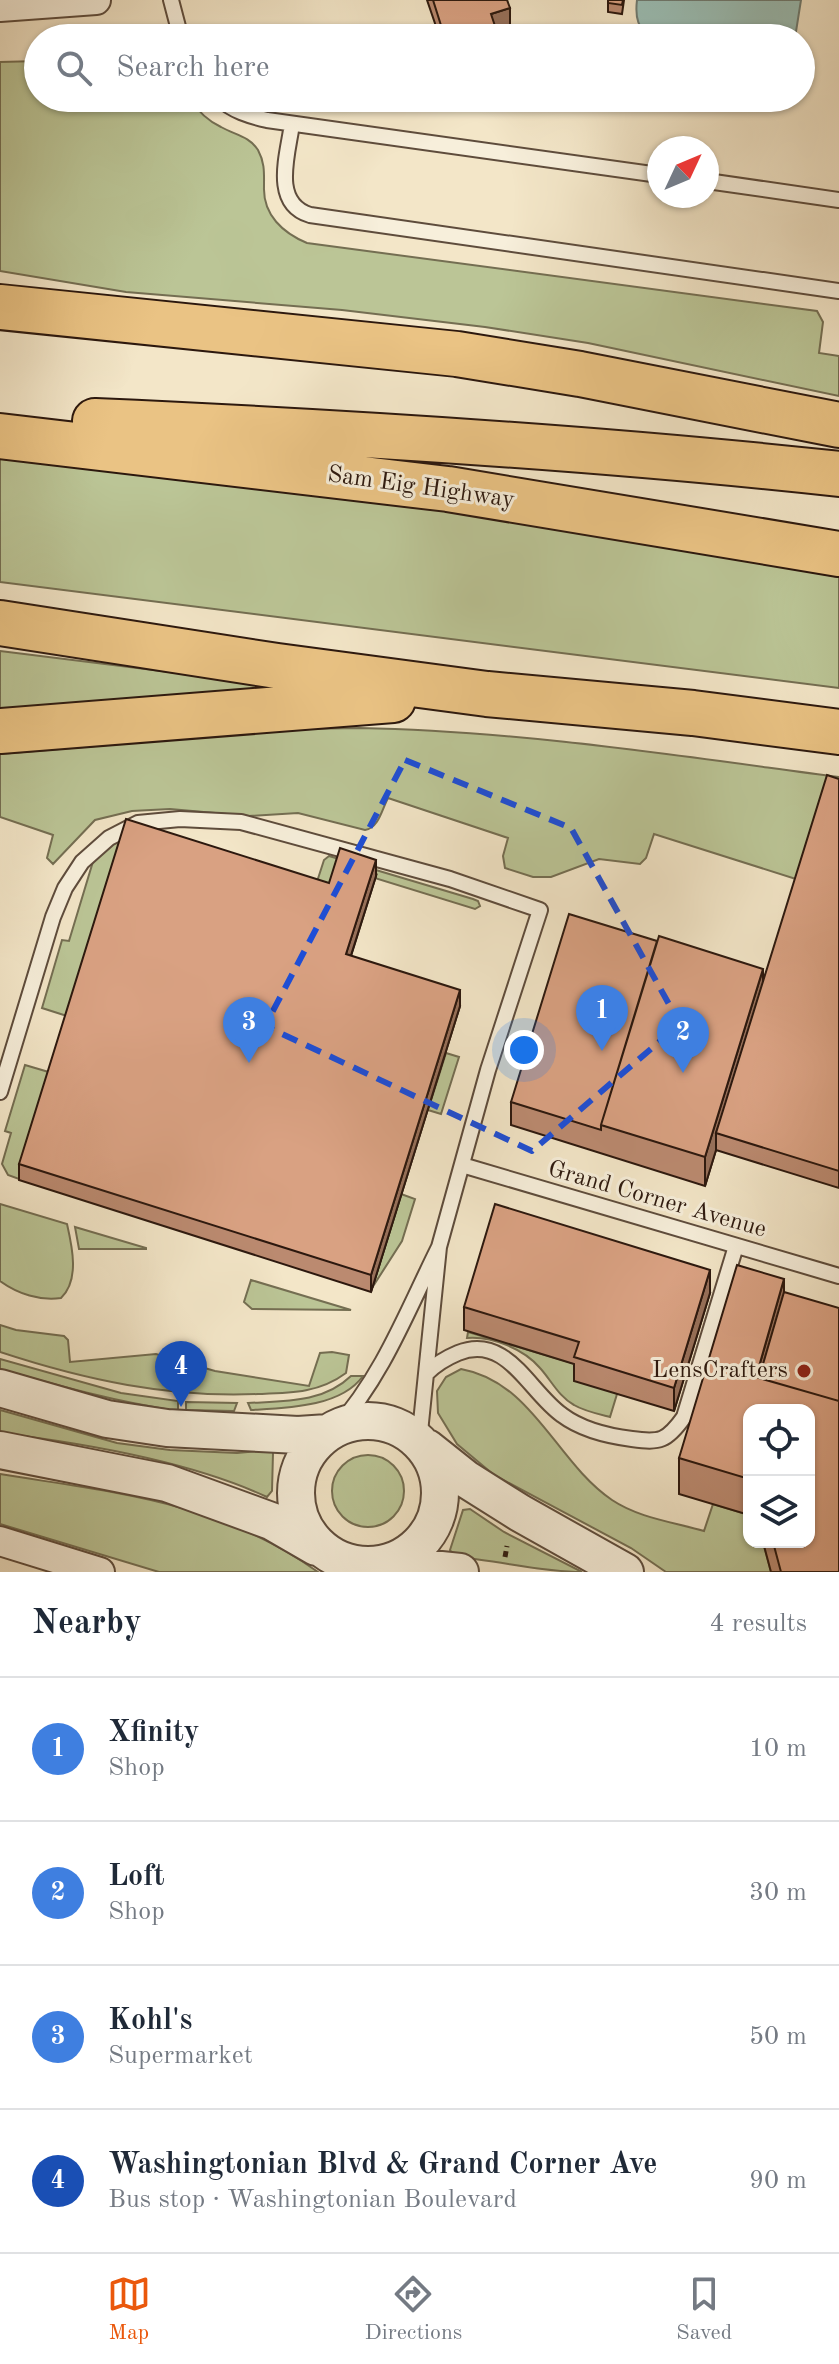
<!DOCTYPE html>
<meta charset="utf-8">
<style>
:root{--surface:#fff;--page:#f2f2f3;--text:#1f2937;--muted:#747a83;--line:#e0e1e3;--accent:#ea580c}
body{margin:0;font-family:"Old Standard TT",serif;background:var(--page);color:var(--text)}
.controls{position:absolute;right:24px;bottom:24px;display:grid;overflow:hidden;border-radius:16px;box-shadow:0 2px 6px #0004}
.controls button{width:72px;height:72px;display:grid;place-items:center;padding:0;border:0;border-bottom:2px solid var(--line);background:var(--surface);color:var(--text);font:40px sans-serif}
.compass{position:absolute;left:647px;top:136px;width:72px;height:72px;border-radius:50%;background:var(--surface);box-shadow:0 2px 6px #0004;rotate:46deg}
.you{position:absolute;left:524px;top:1050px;width:28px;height:28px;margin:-20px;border:6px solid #fff;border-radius:50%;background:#1a73e8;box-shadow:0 0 0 12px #1a73e833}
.badge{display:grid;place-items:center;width:52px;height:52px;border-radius:50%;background:var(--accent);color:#fff;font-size:26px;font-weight:700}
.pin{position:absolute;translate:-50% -66px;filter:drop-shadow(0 2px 4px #0008)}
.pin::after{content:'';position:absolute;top:42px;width:28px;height:24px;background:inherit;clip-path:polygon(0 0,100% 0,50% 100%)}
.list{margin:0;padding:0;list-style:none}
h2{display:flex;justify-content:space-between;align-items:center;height:104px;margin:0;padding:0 32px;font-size:34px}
h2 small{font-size:26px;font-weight:400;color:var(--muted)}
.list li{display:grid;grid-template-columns:52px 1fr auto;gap:24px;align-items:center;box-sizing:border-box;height:144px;padding:0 32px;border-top:2px solid var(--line)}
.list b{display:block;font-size:30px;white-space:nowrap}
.list p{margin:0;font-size:26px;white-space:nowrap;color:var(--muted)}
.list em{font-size:26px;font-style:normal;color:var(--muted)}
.icon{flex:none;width:44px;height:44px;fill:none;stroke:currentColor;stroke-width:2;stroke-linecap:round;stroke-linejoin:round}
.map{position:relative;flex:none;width:839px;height:1572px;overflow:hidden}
.search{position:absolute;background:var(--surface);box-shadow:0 2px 6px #0004;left:24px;right:24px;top:24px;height:88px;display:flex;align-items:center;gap:20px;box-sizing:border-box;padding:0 28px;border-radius:44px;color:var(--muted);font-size:30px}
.sheet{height:680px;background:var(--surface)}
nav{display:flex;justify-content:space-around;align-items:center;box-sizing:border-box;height:112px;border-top:2px solid var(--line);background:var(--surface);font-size:22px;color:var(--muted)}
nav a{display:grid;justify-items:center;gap:4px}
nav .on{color:var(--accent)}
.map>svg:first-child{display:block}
</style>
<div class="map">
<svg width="839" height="1572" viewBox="0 0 839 1572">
<rect width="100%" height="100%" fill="#f3e6c8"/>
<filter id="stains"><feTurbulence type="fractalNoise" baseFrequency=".0025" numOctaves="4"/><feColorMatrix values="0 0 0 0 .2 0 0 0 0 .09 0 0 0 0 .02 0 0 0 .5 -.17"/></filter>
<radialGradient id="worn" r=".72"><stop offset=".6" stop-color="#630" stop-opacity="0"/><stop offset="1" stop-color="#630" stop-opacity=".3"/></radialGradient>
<path fill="#bbc596" stroke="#746e52" stroke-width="2" d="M 38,61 L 38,98 L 189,98 C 197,110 208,121 221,127 C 235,135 249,136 258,150 C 265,163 264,173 264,187 C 263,215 283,233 307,243 L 817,311 L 823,322 L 819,353 L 839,356 L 839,396 L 588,343 L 485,327 L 342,310 L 126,292 L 0,271 L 0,62 Z
M 0,458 C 118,471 237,483 355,498 C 517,519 678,547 839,577 L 839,688 L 0,582 Z
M 0,651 L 282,686 L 0,712 Z
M 360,728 C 520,731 680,756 839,777 L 839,795 L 799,880 L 654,834 L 646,858 L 640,864 L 599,859 L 551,877 L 533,877 L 505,868 L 503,856 L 508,838 L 388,798 C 382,809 379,828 365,830 L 298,813 L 249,816 L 170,809 L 132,811 L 95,820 L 53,864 L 47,858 L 53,835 L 0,817 L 0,754 L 297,729 Z
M 126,836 L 70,1017 L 42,1008 L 62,940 L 69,941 L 95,855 Z
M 329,856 L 473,899 L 478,901 L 480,906 L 475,909 L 375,878 L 329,899 L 313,894 L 324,860 Z
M 446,1053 L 459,1057 L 441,1114 L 428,1110 Z
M 25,1065 L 52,1073 L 19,1179 L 8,1175 L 2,1164 L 11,1133 L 5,1131 Z
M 401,1194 L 415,1199 L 402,1241 L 372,1288 Z
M 0,1204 L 67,1224 C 72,1246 80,1280 61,1298 C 40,1301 18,1294 0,1281 Z
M 75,1227 L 146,1248 L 146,1249 L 79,1249 Z
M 251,1280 L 351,1310 L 252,1309 L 244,1302 Z
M 0,1325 L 16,1330 L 64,1336 L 68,1340 L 70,1362 L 156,1354 L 215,1371 L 309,1386 L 320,1353 L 332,1352 L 349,1355 L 346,1373 C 319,1393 291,1393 258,1394 C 169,1398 85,1380 0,1352 Z
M 468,1332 L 579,1365 L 617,1394 L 610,1417 C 598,1414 584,1411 574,1405 C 559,1397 551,1380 540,1368 C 524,1349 492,1336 467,1338 Z
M 0,1359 L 121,1393 L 178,1401 L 178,1411 C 117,1402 59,1386 0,1369 Z
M 461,1369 C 533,1382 556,1462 612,1500 C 639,1518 673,1522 704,1531 L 713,1504 L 749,1515 L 749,1542 L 763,1542 L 771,1572 L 666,1572 L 631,1548 L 494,1475 L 457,1444 L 438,1413 L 437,1391 L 446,1377 Z
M 351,1376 L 363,1376 C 341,1407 287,1408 251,1410 L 248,1403 C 285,1401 323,1403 351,1376 Z
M 186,1402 L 237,1403 L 234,1411 L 186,1410 Z
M 0,1410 L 117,1443 L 170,1450 L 237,1453 L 271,1450 L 273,1453 L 272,1491 L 267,1497 C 192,1462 82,1443 0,1433 Z
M332 1491a36 36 0 1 1 72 0a36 36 0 1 1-72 0Z
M 0,1474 C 116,1493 218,1501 318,1572 L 159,1572 L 0,1524 Z
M 470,1509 L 504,1532 L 582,1572 C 539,1572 498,1560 455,1557 L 450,1550 L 463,1510 Z"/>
<path fill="#9bbfb6" stroke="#6f7c73" stroke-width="2" d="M 637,0 L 801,0 L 795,38 L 654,38 C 637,30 635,17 637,0 Z"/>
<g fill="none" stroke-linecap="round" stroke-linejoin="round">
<defs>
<path id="service" d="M 171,0 L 181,38
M 219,98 C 232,111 250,116 267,120 L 659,175
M 292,124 C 288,154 271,203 310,215 L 839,291
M 707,181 L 839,200
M 0,1092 L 53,917 L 65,888 L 82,862 L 109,838 L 138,823 L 180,819 L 241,822 L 450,879 L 540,910 L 488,1070 L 439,1247
M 462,1165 L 839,1276
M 427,1373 C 436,1364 446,1358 458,1353 C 507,1333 529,1392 562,1415 C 582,1430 608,1436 632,1439 C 660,1443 667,1441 684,1417 L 736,1246
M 336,1428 C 383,1376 408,1309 439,1247 L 419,1442"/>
<path id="minor" d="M 0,7 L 96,0
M 0,1541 L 100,1572"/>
<path id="tertiary" d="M 0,1388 L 107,1419 L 167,1428 L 298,1435 L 328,1433
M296 1493a72 72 0 1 1 144 0a72 72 0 1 1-144 0Z
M 427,1448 L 466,1479 L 520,1513 L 625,1572
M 0,1450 L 167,1483 L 271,1521 L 316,1547
M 383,1564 L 460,1572"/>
<path id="motorway" d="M 0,307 L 457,354 L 580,374 L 839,425
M 95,421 C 343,432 592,447 839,474
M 0,436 L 448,489 L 839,554
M 0,623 L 277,666 L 487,694 L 693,713 L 839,732
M 0,731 L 393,700"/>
</defs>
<use href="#service" stroke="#5e4c3c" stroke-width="18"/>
<use href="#minor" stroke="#5e4c3c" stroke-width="32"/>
<use href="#tertiary" stroke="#5e4c3c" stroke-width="40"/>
<use href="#motorway" stroke="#2c180e" stroke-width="48"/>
<path stroke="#2c180e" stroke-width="5" stroke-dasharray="6 4" stroke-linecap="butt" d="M 505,1557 L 507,1546"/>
<use href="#service" stroke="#f7efdb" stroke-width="14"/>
<use href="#minor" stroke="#f7efdb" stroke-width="28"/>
<use href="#tertiary" stroke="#f7efdb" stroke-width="36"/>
<use href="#motorway" stroke="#eac384" stroke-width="44"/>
</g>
<path fill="#bb8a70" stroke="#2c180e" stroke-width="2" d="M 427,0 L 507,0 L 510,25 L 496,29 L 496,38 L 440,38 Z
M 608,0 L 624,0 L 622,14 L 608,12 Z
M 839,779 L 839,1188 L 716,1150 L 705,1186 L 511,1125 L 511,1102 L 763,981 Z
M 376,876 L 351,956 L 460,1006 L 371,1292 L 19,1180 L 19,1164 Z
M 784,1292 L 839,1572 L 771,1572 L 763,1542 L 809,1542 L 749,1410 L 749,1515 L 679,1494 L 679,1458 Z
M 710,1293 L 674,1411 L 574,1381 L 574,1364 L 464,1330 L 464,1307 Z"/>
<path fill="#98715b" stroke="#2c180e" stroke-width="2" d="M 510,8 L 510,25 L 496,29 L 496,38 L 469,38 L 491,14 Z
M 376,860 L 376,876 L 346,971 L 346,954 Z
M 763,969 L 763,997 L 716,1133 L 716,1150 L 705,1186 L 705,1157 Z
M 460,990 L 460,1006 L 371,1292 L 371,1275 Z
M 710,1270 L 710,1293 L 674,1411 L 674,1388 Z
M 784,1279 L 784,1315 L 762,1391 L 756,1377 Z"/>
<path fill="#d9a182" stroke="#2c180e" stroke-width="2" d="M 433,0 L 507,0 L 510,8 L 491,14 L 496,29 L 469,38 L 445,38 Z
M 608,0 L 623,0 L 622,5 L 608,3 Z
M 827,775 L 839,779 L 839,1171 L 716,1133 Z
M 126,819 L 329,883 L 340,848 L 376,860 L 346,954 L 460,990 L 371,1275 L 19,1164 Z
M 569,914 L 657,941 L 601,1125 L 601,1130 L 511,1102 Z
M 659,936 L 763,969 L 705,1157 L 601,1125 Z
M 495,1204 L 710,1270 L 674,1388 L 574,1357 L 579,1342 L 464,1307 Z
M 737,1265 L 784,1279 L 756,1377 L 839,1401 L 839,1572 L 781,1572 L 773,1542 L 809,1542 L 809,1410 L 749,1410 L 749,1479 L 679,1458 Z
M 784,1292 L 839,1308 L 839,1401 L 759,1378 Z"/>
<path fill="none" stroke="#1d4ed8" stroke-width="6" stroke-dasharray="16 10" stroke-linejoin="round" d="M 405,760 L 571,828 L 680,1024 L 532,1151 L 265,1026 Z"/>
<circle fill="#8f2418" stroke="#f7efdb" stroke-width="3" cx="804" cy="1371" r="8"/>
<g text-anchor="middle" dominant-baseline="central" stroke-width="6" stroke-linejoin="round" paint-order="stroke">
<g font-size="24" fill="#2c180e" stroke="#f7efdb">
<text transform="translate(421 488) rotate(8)">Sam Eig Highway</text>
<text transform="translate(657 1200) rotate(16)">Grand Corner Avenue</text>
</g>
<g font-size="24" fill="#2c180e" stroke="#f7efdb" text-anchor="end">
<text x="788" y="1371">LensCrafters</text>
</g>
</g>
<rect width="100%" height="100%" filter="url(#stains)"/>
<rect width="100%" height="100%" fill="url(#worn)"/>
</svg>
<div class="controls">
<button><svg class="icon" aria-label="locate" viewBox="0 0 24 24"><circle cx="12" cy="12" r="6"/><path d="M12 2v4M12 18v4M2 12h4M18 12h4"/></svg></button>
<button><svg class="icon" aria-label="layers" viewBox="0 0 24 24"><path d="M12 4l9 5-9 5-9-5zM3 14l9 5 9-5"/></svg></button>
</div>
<svg class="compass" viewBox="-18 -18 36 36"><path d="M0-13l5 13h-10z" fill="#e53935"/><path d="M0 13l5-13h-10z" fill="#747a83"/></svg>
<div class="you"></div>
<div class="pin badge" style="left:602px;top:1051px;background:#3f7fe0">1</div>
<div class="pin badge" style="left:683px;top:1073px;background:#3f7fe0">2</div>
<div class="pin badge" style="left:249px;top:1063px;background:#3f7fe0">3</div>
<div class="pin badge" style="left:181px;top:1407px;background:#1a4fb4">4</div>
<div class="search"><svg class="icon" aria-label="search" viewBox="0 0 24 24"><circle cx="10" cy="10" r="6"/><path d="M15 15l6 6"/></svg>Search here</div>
</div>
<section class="sheet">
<h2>Nearby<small>4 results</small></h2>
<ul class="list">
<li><span class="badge" style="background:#3f7fe0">1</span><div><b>Xfinity</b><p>Shop</p></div><em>10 m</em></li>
<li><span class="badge" style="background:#3f7fe0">2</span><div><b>Loft</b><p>Shop</p></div><em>30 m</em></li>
<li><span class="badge" style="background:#3f7fe0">3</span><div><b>Kohl's</b><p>Supermarket</p></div><em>50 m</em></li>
<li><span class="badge" style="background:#1a4fb4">4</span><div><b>Washingtonian Blvd &amp; Grand Corner Ave</b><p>Bus stop · Washingtonian Boulevard</p></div><em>90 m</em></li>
</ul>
</section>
<nav>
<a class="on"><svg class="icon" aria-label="map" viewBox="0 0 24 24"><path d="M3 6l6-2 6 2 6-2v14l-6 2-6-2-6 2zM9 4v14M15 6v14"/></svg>Map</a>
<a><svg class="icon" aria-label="directions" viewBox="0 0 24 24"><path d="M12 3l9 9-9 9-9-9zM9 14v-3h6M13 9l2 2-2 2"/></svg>Directions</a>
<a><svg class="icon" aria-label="saved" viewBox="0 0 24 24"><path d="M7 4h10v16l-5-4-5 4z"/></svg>Saved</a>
</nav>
